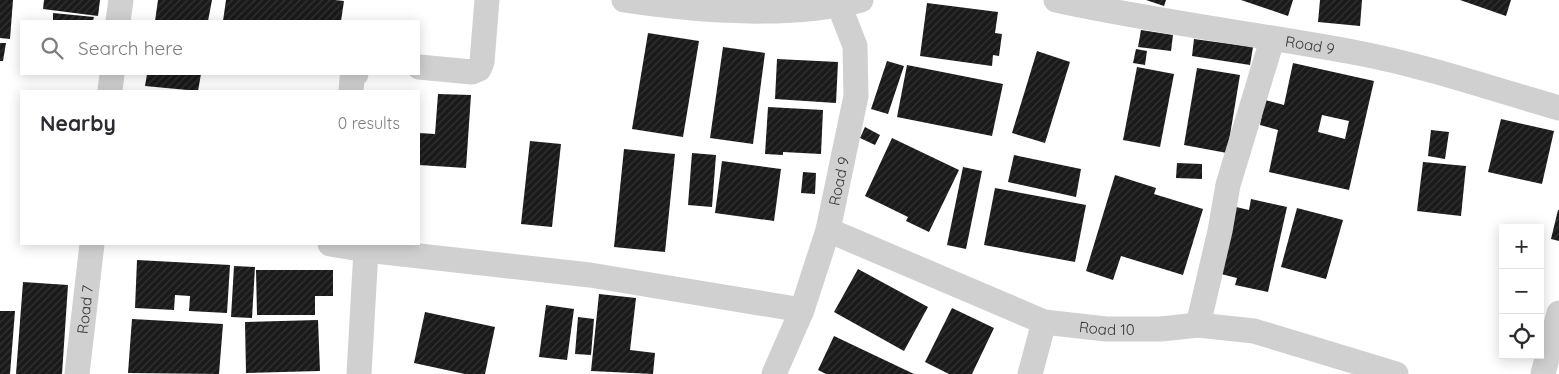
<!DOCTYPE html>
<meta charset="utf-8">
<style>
:root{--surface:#fff;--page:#f7f7f7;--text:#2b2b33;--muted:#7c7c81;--line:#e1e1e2}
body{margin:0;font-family:Quicksand,sans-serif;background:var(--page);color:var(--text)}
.controls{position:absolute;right:15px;bottom:15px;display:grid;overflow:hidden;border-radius:0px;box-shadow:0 2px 12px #0003}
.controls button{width:45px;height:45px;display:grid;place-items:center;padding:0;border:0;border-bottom:1px solid var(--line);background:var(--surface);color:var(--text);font:25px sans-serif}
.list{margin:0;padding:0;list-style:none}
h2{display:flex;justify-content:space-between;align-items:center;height:65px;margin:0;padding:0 20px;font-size:21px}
h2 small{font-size:16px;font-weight:400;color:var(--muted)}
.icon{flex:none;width:28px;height:28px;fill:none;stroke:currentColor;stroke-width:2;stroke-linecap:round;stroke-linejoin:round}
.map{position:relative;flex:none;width:1559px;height:374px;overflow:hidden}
.search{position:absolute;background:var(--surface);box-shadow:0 2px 12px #0003;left:20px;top:20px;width:400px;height:55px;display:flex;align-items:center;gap:12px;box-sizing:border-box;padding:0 18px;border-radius:0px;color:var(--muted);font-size:19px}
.panel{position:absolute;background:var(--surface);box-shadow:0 2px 12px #0003;left:20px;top:90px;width:400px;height:155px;border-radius:0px}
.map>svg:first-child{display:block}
</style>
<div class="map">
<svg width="1559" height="374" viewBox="0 0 1559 374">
<defs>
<pattern id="building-hatch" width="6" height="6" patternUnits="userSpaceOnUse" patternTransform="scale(1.25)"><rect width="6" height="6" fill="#1a1a1a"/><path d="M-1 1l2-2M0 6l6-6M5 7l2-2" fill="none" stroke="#333"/></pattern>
</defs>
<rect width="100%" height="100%" fill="#fff"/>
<path fill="url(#building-hatch)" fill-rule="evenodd" d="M 0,0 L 13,0 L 10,39 L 0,38 Z
M 44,0 L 100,0 L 98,16 L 43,9 Z
M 158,0 L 212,0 L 208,21 L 155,21 Z
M 226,0 L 335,0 L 344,1 L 341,21 L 223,21 Z
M 1146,0 L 1166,0 L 1164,6 Z
M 1241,0 L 1293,0 L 1288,16 Z
M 1320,0 L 1362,0 L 1360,26 L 1318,22 Z
M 1460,0 L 1511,0 L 1506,16 Z
M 927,3 L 998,12 L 995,33 L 1002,34 L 999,56 L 993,55 L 992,66 L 920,56 Z
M 53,13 L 94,17 L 93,21 L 53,21 Z
M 1141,30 L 1173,35 L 1171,51 L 1138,47 Z
M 648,33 L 699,41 L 683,137 L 632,129 Z
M 1194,39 L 1253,47 L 1250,65 L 1192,56 Z
M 0,43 L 6,43 L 3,61 L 0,61 Z
M 723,47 L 765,53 L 753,144 L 710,138 Z
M 1136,49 L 1147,51 L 1145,65 L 1133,63 Z
M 1037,51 L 1070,62 L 1045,143 L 1012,133 Z
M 777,59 L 838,62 L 836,103 L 775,99 Z
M 887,61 L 904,66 L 888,114 L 871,109 Z
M 1293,63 L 1374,81 L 1349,190 L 1269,172 L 1278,130 L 1260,125 L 1265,100 L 1284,105 ZM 1322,115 L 1349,121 L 1345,139 L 1318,132 Z
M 907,65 L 1003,84 L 992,136 L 897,117 Z
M 1137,67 L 1174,74 L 1160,147 L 1123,140 Z
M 1197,68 L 1240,75 L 1227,153 L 1184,145 Z
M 147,74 L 201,74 L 198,91 L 145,86 Z
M 438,94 L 471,95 L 466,168 L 419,165 L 419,133 L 435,134 Z
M 768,107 L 823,110 L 821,154 L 783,152 L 783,155 L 765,154 Z
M 1501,119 L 1554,131 L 1542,184 L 1488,172 Z
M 865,127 L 880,135 L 875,145 L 860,138 Z
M 1431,130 L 1449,132 L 1445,159 L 1428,156 Z
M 892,138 L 959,170 L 929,232 L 906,221 L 908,217 L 865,196 Z
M 530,141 L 561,144 L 552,227 L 521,224 Z
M 624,149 L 675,154 L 665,252 L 614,247 Z
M 692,153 L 716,155 L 712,207 L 688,205 Z
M 1014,155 L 1081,169 L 1076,197 L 1008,182 Z
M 722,161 L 781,169 L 774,221 L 715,213 Z
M 1423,162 L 1466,166 L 1461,216 L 1417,211 Z
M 1177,163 L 1202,164 L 1202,179 L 1176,178 Z
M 963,167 L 982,171 L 966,249 L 947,245 Z
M 803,172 L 816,173 L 815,194 L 801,193 Z
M 1115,175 L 1156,188 L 1154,194 L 1203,209 L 1183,275 L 1121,256 L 1113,280 L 1086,271 Z
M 995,188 L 1086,205 L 1075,262 L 984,245 Z
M 1251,199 L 1287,207 L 1268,292 L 1235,285 L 1237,278 L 1221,274 L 1236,207 L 1249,210 Z
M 1297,208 L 1343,220 L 1326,279 L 1281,267 Z
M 1558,210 L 1559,210 L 1559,241 L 1551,239 Z
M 137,260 L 230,265 L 227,313 L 189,311 L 190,296 L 175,295 L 174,310 L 135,308 Z
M 234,266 L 255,267 L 252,318 L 231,317 Z
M 858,269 L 928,307 L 904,351 L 834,312 Z
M 256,270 L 333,270 L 333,296 L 315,296 L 315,315 L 257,315 Z
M 23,282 L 68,285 L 62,374 L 16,374 Z
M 599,294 L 636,298 L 630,350 L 655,353 L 653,374 L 591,371 Z
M 546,305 L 574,309 L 567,360 L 539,357 Z
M 952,308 L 994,328 L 972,374 L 949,374 L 925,362 Z
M 0,311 L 15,311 L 10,374 L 0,374 Z
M 425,312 L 495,327 L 485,374 L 465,374 L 414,363 Z
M 578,317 L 594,319 L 591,355 L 575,354 Z
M 132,319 L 223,324 L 219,374 L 128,373 Z
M 318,320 L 320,371 L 246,373 L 245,322 Z
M 834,336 L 914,374 L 826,374 L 818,370 Z"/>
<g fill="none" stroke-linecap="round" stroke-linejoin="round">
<g stroke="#d0d0d0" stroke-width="25">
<path d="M 624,0 C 697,11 789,18 861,0"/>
<path id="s1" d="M 1056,0 C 1156,22 1258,34 1358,53 C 1426,66 1493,89 1559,108"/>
<path d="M 118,21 L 121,0"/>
<path d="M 419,67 L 472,72 L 479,69 L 482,62 L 487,0"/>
<path d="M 110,91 L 112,74"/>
<path d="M 351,91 L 352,78 L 356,74"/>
<path id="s2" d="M 828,230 L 1044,322 L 1106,329 L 1161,329 L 1198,325 L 1254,331 L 1396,374"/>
<path d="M 330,244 L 366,250 L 590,275 L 802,310"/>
<path d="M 1198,325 L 1220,231 L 1228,185 L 1272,40"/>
<path id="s3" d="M 77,374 L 92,244"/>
<path d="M 359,374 L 366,250"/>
<path id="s4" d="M 774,374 L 802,310 L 828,230 L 856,96 L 855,46 L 839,5"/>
<path d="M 1030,374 L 1044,322"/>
<path d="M 1543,374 L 1559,313"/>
</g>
</g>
<g text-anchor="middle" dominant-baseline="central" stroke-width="5" stroke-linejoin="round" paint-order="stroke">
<g font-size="15" fill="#333" stroke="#fff">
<text stroke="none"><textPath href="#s1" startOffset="258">Road 9</textPath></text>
<text stroke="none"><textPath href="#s4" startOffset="204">Road 9</textPath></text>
<text stroke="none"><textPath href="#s3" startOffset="65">Road 7</textPath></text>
<text stroke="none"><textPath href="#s2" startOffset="298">Road 10</textPath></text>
</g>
</g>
</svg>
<div class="controls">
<button>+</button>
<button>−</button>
<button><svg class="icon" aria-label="locate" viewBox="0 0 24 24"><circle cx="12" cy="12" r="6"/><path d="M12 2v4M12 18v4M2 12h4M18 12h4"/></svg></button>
</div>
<div class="search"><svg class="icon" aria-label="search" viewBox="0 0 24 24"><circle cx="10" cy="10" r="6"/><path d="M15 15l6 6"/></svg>Search here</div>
<section class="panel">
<h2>Nearby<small>0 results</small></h2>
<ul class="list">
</ul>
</section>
</div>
